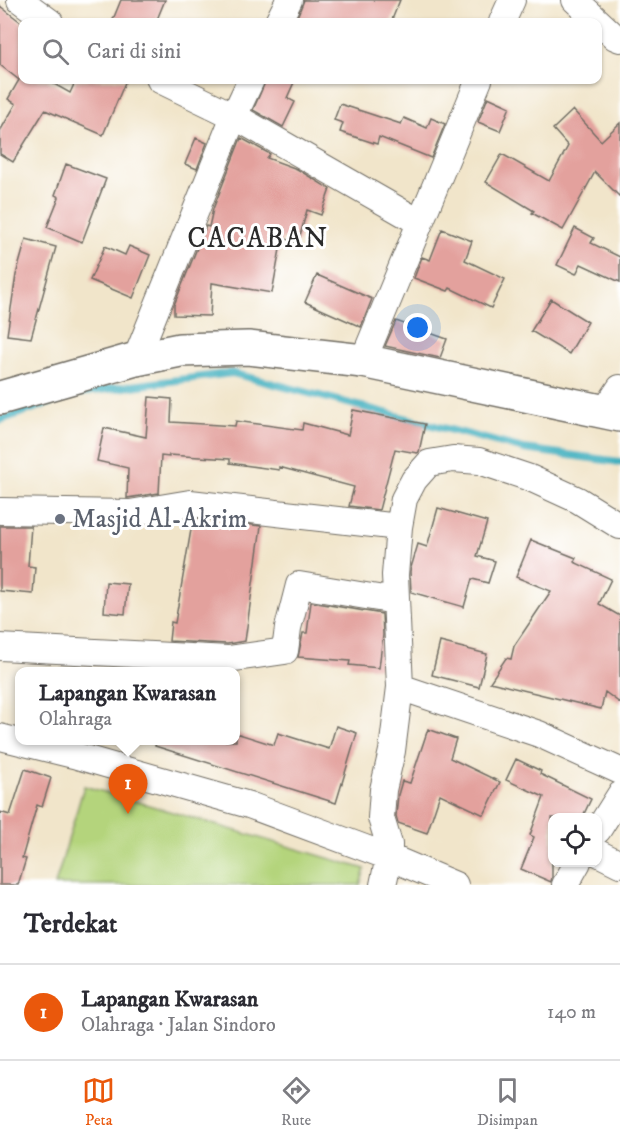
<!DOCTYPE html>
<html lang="id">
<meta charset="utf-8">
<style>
:root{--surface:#fff;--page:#f2f2f3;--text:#2b2b33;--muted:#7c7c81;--line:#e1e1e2;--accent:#ea580c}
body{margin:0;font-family:"IM FELL DW Pica",serif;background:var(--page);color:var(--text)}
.controls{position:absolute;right:18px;bottom:18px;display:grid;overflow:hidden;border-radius:12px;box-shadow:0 2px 4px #0004}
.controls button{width:54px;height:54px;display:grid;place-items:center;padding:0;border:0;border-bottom:2px solid var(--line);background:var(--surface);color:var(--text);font:30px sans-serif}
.you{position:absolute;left:418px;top:328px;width:21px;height:21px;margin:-15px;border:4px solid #fff;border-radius:50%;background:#1a73e8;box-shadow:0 0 0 9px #1a73e833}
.badge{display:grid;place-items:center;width:39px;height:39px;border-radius:50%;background:var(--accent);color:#fff;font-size:20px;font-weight:700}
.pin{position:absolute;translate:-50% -50px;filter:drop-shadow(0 2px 3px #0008)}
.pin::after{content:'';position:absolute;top:32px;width:21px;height:18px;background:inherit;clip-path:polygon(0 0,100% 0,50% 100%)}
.popup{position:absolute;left:15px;top:667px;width:225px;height:78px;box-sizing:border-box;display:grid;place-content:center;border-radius:12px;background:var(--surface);filter:drop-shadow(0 2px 4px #0005);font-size:20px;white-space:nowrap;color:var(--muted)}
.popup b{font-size:22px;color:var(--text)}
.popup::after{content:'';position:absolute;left:50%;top:100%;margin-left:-12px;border:12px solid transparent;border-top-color:var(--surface)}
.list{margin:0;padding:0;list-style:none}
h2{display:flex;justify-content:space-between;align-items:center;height:78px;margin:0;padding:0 24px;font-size:26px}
h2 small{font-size:20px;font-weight:400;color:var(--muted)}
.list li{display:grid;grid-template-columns:39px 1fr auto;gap:18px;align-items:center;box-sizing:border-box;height:96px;padding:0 24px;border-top:2px solid var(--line)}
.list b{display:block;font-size:22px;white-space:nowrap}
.list p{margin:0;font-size:20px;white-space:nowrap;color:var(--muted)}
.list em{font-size:20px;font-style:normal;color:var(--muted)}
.icon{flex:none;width:33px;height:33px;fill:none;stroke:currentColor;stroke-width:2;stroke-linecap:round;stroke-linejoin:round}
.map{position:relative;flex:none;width:620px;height:885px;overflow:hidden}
.search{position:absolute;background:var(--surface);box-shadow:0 2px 4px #0004;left:18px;right:18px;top:18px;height:66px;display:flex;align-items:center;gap:15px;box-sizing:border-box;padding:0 21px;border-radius:12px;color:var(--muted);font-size:22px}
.sheet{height:174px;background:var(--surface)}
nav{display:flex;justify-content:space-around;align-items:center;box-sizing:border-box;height:84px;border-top:2px solid var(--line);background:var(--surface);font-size:16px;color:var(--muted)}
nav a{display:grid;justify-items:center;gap:3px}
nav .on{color:var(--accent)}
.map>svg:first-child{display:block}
</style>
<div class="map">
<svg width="620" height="885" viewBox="0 0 620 885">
<rect width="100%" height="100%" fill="#fff"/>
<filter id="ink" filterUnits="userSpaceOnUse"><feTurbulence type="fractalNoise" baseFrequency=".0167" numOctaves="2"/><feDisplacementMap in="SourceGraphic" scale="12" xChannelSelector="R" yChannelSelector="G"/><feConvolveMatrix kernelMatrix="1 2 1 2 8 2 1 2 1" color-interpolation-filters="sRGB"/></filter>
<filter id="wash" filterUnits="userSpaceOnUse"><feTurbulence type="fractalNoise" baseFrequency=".008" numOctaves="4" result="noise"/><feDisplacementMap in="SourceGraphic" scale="24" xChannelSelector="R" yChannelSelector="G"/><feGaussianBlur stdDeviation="1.35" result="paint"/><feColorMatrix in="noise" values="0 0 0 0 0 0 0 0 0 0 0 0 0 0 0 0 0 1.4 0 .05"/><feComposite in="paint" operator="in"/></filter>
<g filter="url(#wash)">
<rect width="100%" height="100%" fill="#f1e5ca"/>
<path fill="#b4d47c" stroke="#708054" stroke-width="1.5" d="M 84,786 L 365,869 L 360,885 L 55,885 Z"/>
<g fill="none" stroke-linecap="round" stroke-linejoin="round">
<path stroke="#42b0bf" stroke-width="8" d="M 0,420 L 77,393 L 232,373 L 524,449 L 620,462"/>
</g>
<g id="blocks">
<path fill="#e3a19d" d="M 121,0 L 165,0 L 156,22 L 112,22 Z
M 304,0 L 400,0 L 391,22 L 295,22 Z
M 0,6 L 22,23 L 22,80 L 47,80 L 70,93 L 76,80 L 126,80 L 103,135 L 45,110 L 13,162 L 0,154 L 0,131 L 16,104 L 8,99 L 19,80 L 0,65 Z
M 266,80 L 295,80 L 287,98 L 295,102 L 283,127 L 253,110 Z
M 488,97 L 510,107 L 500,131 L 478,122 Z
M 340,104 L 401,124 L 404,118 L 427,128 L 431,118 L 445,124 L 431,158 L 379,137 L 377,144 L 340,132 L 343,123 L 334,120 Z
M 573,110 L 601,141 L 620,123 L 620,197 L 595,172 L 563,230 L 532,213 L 534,211 L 486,182 L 502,154 L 549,181 L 568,146 L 553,129 Z
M 196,138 L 207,143 L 197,169 L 185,164 Z
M 241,138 L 270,154 L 267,158 L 297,169 L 330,189 L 321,215 L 307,210 L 298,243 L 282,238 L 272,293 L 212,283 L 210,316 L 174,315 L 174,305 L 206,226 L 209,227 L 213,209 Z
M 66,164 L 106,179 L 82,242 L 47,227 L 59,197 L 55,195 Z
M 575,228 L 594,238 L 591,243 L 620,257 L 620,282 L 581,264 L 576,274 L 557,265 Z
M 442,229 L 472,241 L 465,260 L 505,279 L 491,308 L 450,288 L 448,291 L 414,278 L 422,257 L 430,260 Z
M 26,239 L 56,247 L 31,338 L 7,335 L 16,275 Z
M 105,246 L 125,255 L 129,246 L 150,255 L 133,298 L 90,280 Z
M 317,275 L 372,299 L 361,327 L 305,302 Z
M 551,299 L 588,322 L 569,354 L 531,331 Z
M 396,321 L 447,339 L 440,358 L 385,346 Z
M 149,397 L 172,399 L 171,422 L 235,426 L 236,421 L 302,430 L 303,423 L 348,435 L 353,410 L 425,424 L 419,452 L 417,453 L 395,449 L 379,510 L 349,506 L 354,487 L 279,467 L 279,470 L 230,463 L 230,459 L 169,455 L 169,457 L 161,456 L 159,493 L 127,498 L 128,468 L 97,461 L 104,428 L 146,437 Z
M 438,508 L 487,522 L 477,556 L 495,561 L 488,583 L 472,579 L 464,607 L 411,592 L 410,571 L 418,544 L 427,547 Z
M 193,518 L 261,526 L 245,641 L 227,644 L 169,641 L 171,622 L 175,623 Z
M 0,526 L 31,526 L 28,566 L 35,567 L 33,594 L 0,591 Z
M 531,540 L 576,558 L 574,562 L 611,579 L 599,604 L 620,616 L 620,703 L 605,692 L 601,709 L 490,682 L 506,658 L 511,659 L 514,646 L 551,591 L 516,577 Z
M 106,582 L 128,584 L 125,614 L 104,612 Z
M 311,602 L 382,614 L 383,635 L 379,668 L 349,665 L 350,661 L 298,657 L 303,633 L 307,633 Z
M 440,642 L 487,654 L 479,687 L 432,675 Z
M 336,726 L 357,733 L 336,803 L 155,746 L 156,741 L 236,741 L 236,733 L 274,745 L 278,733 L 329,749 Z
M 428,729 L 456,739 L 450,758 L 500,782 L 484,815 L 440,794 L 427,833 L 398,823 L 396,816 L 398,795 L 402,781 L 410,783 Z
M 516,759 L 541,771 L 540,774 L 591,799 L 582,818 L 552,818 L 552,877 L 551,882 L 521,869 L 534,837 L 530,835 L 544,797 L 506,780 Z
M 25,769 L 51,778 L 42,807 L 37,805 L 22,858 L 26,859 L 18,885 L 0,885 L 0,812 L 10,815 Z"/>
</g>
</g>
<g filter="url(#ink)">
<use href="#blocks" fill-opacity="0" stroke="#706c63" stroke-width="1.5"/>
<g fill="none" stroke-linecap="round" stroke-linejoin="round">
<defs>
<path id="minor" d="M 20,0 L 50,22
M 575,0 L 615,37 L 620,39
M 278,22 L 289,0
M 502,22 L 512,0
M 160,80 L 234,116 L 419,222
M 136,359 L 234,116 L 251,80
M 363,361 L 479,80
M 604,412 L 620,388
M 0,511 L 130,513 L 190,503 L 399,527
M 0,647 L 228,659 L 285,651 L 288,628 L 299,585 L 396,601
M 400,687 L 539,734 L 620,771
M 0,737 L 77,756 L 249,805 L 389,857 L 455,885
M 598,830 L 620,795
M 598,853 L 620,864
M 383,885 L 389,857 L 389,844 L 381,818 L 383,790 L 392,751 L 400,687 L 395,575 L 399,527 L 404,499 L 414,480 L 429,463 L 453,459 L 479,461 L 530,478 L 578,500 L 620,526
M 565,885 L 578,862"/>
<path id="tertiary" d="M 0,398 L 136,359 L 180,350 L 248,348 L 363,361 L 620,415"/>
</defs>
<use href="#minor" stroke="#706c63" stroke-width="28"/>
<use href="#tertiary" stroke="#706c63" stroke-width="36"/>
<use href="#minor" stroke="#fff" stroke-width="26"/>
<use href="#tertiary" stroke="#fff" stroke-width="33"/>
</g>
</g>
<circle fill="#6b7280" stroke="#fff" stroke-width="2" cx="60" cy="519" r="6"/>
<g text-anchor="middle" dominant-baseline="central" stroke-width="6" stroke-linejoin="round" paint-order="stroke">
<g font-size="26" fill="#5b616d" stroke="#fff" text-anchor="start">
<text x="72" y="519">Masjid Al-Akrim</text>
</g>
<g font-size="28" letter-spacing="1.5" fill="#2b2b2b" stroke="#fff">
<text x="258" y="238">CACABAN</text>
</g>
</g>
</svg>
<div class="controls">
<button><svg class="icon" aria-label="locate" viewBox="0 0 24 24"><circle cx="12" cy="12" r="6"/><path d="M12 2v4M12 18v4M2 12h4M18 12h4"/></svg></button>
</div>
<div class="you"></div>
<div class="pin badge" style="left:128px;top:814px">1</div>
<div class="popup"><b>Lapangan Kwarasan</b>Olahraga</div>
<div class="search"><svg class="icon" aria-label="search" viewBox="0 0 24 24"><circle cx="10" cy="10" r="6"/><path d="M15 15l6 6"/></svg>Cari di sini</div>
</div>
<section class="sheet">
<h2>Terdekat<small></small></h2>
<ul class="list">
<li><span class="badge">1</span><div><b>Lapangan Kwarasan</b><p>Olahraga · Jalan Sindoro</p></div><em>140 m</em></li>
</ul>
</section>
<nav>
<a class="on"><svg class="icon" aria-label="map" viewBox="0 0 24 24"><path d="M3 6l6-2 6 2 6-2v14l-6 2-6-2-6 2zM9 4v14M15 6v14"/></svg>Peta</a>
<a><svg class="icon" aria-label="directions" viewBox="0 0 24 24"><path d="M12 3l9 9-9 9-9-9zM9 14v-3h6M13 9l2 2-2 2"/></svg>Rute</a>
<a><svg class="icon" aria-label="saved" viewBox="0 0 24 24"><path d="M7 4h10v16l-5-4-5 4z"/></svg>Disimpan</a>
</nav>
